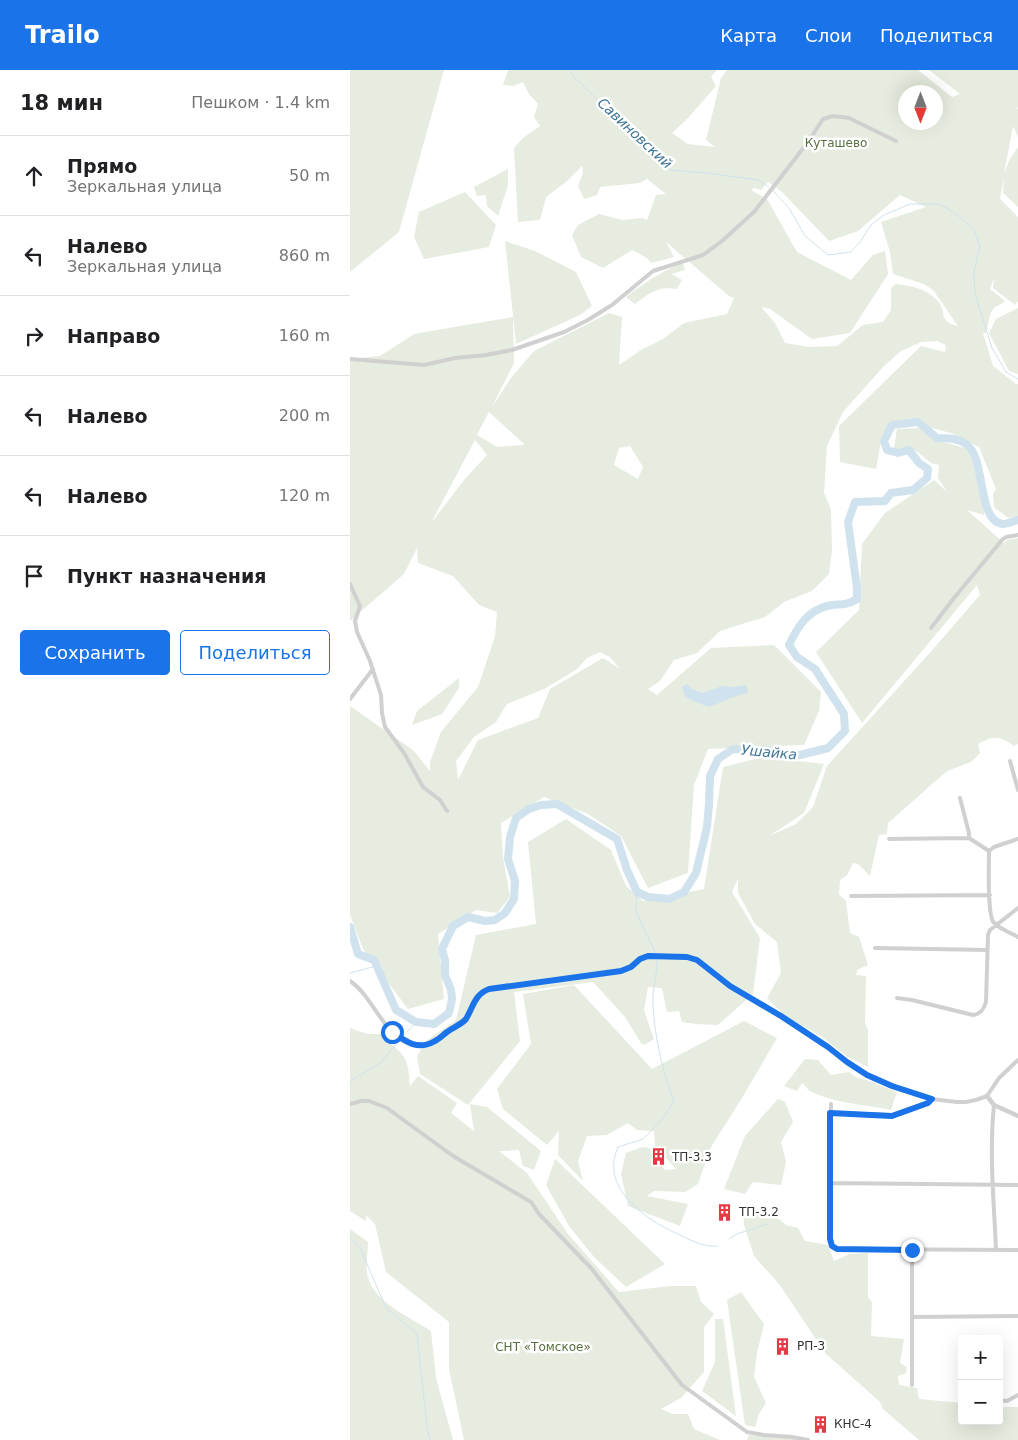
<!DOCTYPE html>
<html lang="ru">
<meta charset="utf-8">
<style>
:root{--surface:#fff;--page:#f6f6f6;--text:#202124;--muted:#757577;--line:#e0e0e0;--accent:#1a73e8}
body{margin:0;font-family:"DejaVu Sans",sans-serif;background:var(--page);color:var(--text)}
.controls{position:absolute;right:15px;bottom:15px;display:grid;overflow:hidden;border-radius:5px;box-shadow:0 5px 20px #0002}
.controls button{width:45px;height:45px;display:grid;place-items:center;padding:0;border:0;border-bottom:1px solid var(--line);background:var(--surface);color:var(--text);font:25px sans-serif}
.compass{position:absolute;left:548px;top:15px;width:45px;height:45px;border-radius:50%;background:var(--surface);box-shadow:0 5px 20px #0002;rotate:180deg}
.stop{position:absolute;width:15px;height:15px;margin:-11px;border:4px solid #1a73e8;border-radius:50%;background:#fff}
.stop.end{background:#1a73e8;border-color:#fff;box-shadow:0 1px 5px #0008}
.list{margin:0;padding:0;list-style:none}
h2{display:flex;justify-content:space-between;align-items:center;height:65px;margin:0;padding:0 20px;font-size:21px}
h2 small{font-size:16px;font-weight:400;color:var(--muted)}
.list li{display:grid;grid-template-columns:32px 1fr auto;gap:15px;align-items:center;box-sizing:border-box;height:80px;padding:0 20px;border-top:1px solid var(--line)}
.list b{display:block;font-size:19px;white-space:nowrap}
.list p{margin:0;font-size:16px;white-space:nowrap;color:var(--muted)}
.list em{font-size:16px;font-style:normal;color:var(--muted)}
.actions{display:flex;gap:10px;padding:15px 20px}
.actions a{flex:1;padding:11px 0;border:1px solid var(--accent);border-radius:5px;text-align:center;font-size:18px;color:var(--accent)}
.actions .main{background:var(--accent);color:#fff}
.icon{flex:none;width:28px;height:28px;fill:none;stroke:currentColor;stroke-width:2;stroke-linecap:round;stroke-linejoin:round}
.map{position:relative;flex:none;width:668px;height:1370px;overflow:hidden}
header{display:flex;align-items:center;gap:30px;box-sizing:border-box;height:70px;padding:0 25px;background:var(--accent);color:#fff}
header strong{font-size:24px}
nav{display:flex;gap:28px;margin-inline-start:auto;font-size:18px}
main{display:flex}
aside{flex:1;background:var(--surface)}
.map>svg:first-child{display:block}
</style>
<header>
<strong>Trailo</strong>
<nav><a>Карта</a><a>Слои</a><a>Поделиться</a></nav>
</header>
<main>
<aside>
<h2>18 мин<small>Пешком · 1.4 km</small></h2>
<ul class="list">
<li><svg class="icon" aria-label="ahead" viewBox="0 0 24 24"><path d="M12 20V5M6 11l6-6 6 6"/></svg><div><b>Прямо</b><p>Зеркальная улица</p></div><em>50 m</em></li>
<li><svg class="icon" aria-label="left" viewBox="0 0 24 24"><path d="M17 20v-9H6M10 6l-5 5 5 5"/></svg><div><b>Налево</b><p>Зеркальная улица</p></div><em>860 m</em></li>
<li><svg class="icon" aria-label="right" viewBox="0 0 24 24"><path d="M7 20v-9h11M14 6l5 5-5 5"/></svg><div><b>Направо</b></div><em>160 m</em></li>
<li><svg class="icon" aria-label="left" viewBox="0 0 24 24"><path d="M17 20v-9H6M10 6l-5 5 5 5"/></svg><div><b>Налево</b></div><em>200 m</em></li>
<li><svg class="icon" aria-label="left" viewBox="0 0 24 24"><path d="M17 20v-9H6M10 6l-5 5 5 5"/></svg><div><b>Налево</b></div><em>120 m</em></li>
<li><svg class="icon" aria-label="arrive" viewBox="0 0 24 24"><path d="M6 21V4h12l-3 4 3 4H6"/></svg><div><b>Пункт назначения</b></div></li>
</ul>
<div class="actions"><a class="main">Сохранить</a><a>Поделиться</a></div>
</aside>
<div class="map">
<svg width="668" height="1370" viewBox="0 0 668 1370">
<rect width="100%" height="100%" fill="#fff"/>
<path fill="#e6ecdf" fill-rule="evenodd" d="M 0,0 L 94,0 L 49,162 L 0,202 Z
M 158,0 L 367,0 L 361,7 L 366,16 L 338,48 L 322,63 L 338,74 L 365,77 L 356,70 L 371,8 L 377,0 L 568,0 L 602,27 L 610,24 L 579,0 L 668,0 L 668,36 L 667,39 L 668,39 L 668,67 L 663,56 L 654,104 L 659,91 L 668,77 L 668,137 L 653,123 L 654,107 L 650,129 L 668,147 L 668,231 L 665,235 L 643,218 L 644,208 L 640,219 L 655,231 C 652,235 647,235 644,238 C 638,245 639,255 636,263 L 633,263 L 643,296 L 666,314 L 668,314 L 668,446 L 658,448 L 644,437 L 643,424 L 646,419 L 629,377 L 601,363 L 555,351 L 532,366 L 526,399 L 490,392 L 489,356 L 571,276 L 595,282 L 596,275 L 587,271 L 571,272 L 551,281 L 533,297 L 493,342 L 477,376 L 474,423 L 481,439 L 482,480 L 479,504 L 462,521 L 434,532 L 415,547 L 370,561 L 347,583 L 324,590 L 310,611 L 298,619 L 307,625 L 361,578 L 424,575 L 471,622 L 469,641 L 454,675 L 358,679 L 344,715 L 338,803 L 298,818 L 271,766 L 238,744 L 194,727 L 151,753 L 153,787 L 160,827 L 147,843 L 126,840 L 88,864 L 94,929 L 58,939 L 13,879 L 0,845 L 0,636 L 63,680 L 80,701 L 80,692 L 91,662 L 128,617 L 145,566 L 147,542 L 129,535 L 103,506 L 68,493 L 67,478 L 54,504 L 0,551 L 0,289 L 30,286 L 64,264 L 163,247 L 164,293 L 142,337 L 161,308 L 184,281 L 259,243 L 272,247 L 269,295 L 291,280 L 313,269 L 334,253 L 377,244 L 384,228 L 379,226 L 316,172 L 324,187 L 301,193 L 297,188 L 282,180 L 253,198 L 231,187 L 222,165 L 228,155 L 249,144 L 272,150 L 293,148 L 297,150 L 306,125 L 316,124 L 297,109 L 290,113 L 250,117 L 247,125 L 234,129 L 228,116 L 233,103 L 232,96 L 216,112 L 196,127 L 190,150 L 168,152 L 164,78 L 173,68 L 190,56 L 184,47 L 188,34 L 179,24 L 173,12 L 163,16 L 153,15 ZM 556,22 L 586,22 L 586,52 L 556,52 ZM 418,112 L 432,122 L 479,171 L 508,161 L 550,125 L 576,137 L 531,152 L 540,182 L 543,204 L 574,214 L 583,220 L 608,256 C 588,253 597,240 587,230 C 575,218 562,216 546,214 L 541,218 L 541,240 L 533,252 L 513,255 L 487,276 L 459,277 L 435,273 L 425,253 L 412,238 L 412,237 L 420,239 L 462,269 L 500,263 L 538,204 L 535,181 L 523,185 L 501,210 L 447,182 L 417,129 L 401,120 L 404,118 L 411,120 ZM 139,342 L 174,374 L 174,375 L 147,377 L 127,365 ZM 125,370 L 137,385 L 114,410 L 81,453 ZM 280,376 L 293,397 L 288,409 L 264,395 L 269,378 ZM 250,582 L 260,587 L 270,599 L 253,588 L 200,619 L 188,648 L 128,670 L 108,710 L 106,691 L 124,667 L 146,652 L 157,634 L 194,619 L 226,600 L 237,588 Z
M 158,99 L 158,115 L 148,146 L 137,136 L 136,125 L 127,126 L 124,117 Z
M 115,122 L 146,155 L 139,177 L 74,189 L 64,167 L 69,142 Z
M 155,171 L 185,181 L 226,202 L 242,236 L 230,245 L 166,274 Z
M 333,193 L 335,200 L 321,204 L 332,210 L 327,219 C 307,216 300,223 285,234 L 276,227 C 294,213 312,201 333,193 Z
M 668,238 L 668,304 L 659,301 L 639,263 L 646,249 Z
M 570,358 L 586,371 L 597,373 L 618,379 C 626,401 633,422 634,445 L 617,440 L 654,473 L 657,470 L 668,468 L 668,674 L 664,676 C 649,666 645,665 628,674 L 630,683 L 621,692 L 597,701 L 538,753 L 537,764 L 529,765 L 520,806 L 508,794 L 503,793 L 497,805 L 490,810 L 489,824 L 496,831 L 500,863 L 509,867 L 518,895 L 507,900 L 506,905 L 516,906 L 515,953 L 518,960 L 518,997 L 498,987 L 472,967 L 434,945 L 417,928 L 431,903 L 427,872 L 405,854 L 388,823 L 388,808 L 382,822 L 410,868 L 403,924 L 368,955 L 346,954 L 332,952 L 329,941 L 317,942 L 312,918 L 298,917 L 294,940 L 304,969 L 294,975 L 291,973 L 275,947 L 243,912 L 164,922 L 170,971 L 118,1035 L 70,1004 L 67,986 L 76,971 L 106,950 L 126,865 L 186,854 L 178,772 L 216,749 L 261,780 L 276,816 L 293,831 L 354,819 L 373,697 L 413,687 L 474,694 L 454,743 L 419,766 L 446,754 L 463,737 L 477,696 L 577,586 L 630,525 L 627,515 L 512,653 L 466,582 L 509,540 L 512,474 L 535,443 L 584,410 L 597,422 L 588,408 L 589,395 L 581,393 L 566,381 L 548,380 L 544,378 L 547,359 Z
M 109,608 L 109,618 L 92,644 L 62,655 L 67,641 Z
M 224,915 L 302,999 L 394,951 L 427,968 L 392,1028 L 361,1077 L 348,1114 L 335,1122 L 304,1121 L 297,1126 L 338,1134 L 330,1156 L 278,1136 L 271,1104 L 276,1083 L 292,1077 L 300,1078 L 315,1100 L 326,1099 L 305,1076 L 304,1061 L 287,1060 L 278,1053 L 257,1065 L 237,1066 L 228,1091 L 233,1111 L 208,1085 L 209,1061 L 197,1075 L 153,1039 L 147,1019 L 181,974 L 173,924 Z
M 0,958 L 17,964 L 31,964 C 38,972 52,981 56,991 C 59,998 59,1008 60,1016 L 68,1006 L 107,1033 L 101,1043 L 124,1061 L 120,1034 L 137,1037 L 191,1081 L 184,1100 L 173,1096 L 169,1080 L 149,1081 L 177,1103 L 218,1164 L 269,1222 L 320,1216 L 346,1216 L 351,1232 L 364,1244 L 354,1257 L 354,1302 L 331,1328 L 311,1339 L 322,1344 L 338,1344 L 344,1359 L 370,1370 L 114,1370 L 99,1299 L 99,1252 L 36,1202 L 25,1154 L 16,1145 L 16,1151 L 0,1141 Z
M 455,989 L 468,990 L 481,1005 L 499,1002 L 507,1008 L 514,1009 L 547,1022 L 541,1040 C 515,1034 485,1034 460,1021 C 457,1019 455,1015 452,1013 L 447,1021 L 434,1016 Z
M 428,1029 L 435,1032 L 443,1052 L 431,1072 L 436,1092 L 431,1115 L 403,1112 L 395,1124 L 374,1119 L 395,1066 Z
M 205,1089 L 315,1194 L 276,1217 L 244,1187 L 219,1156 L 196,1115 Z
M 393,1139 L 429,1149 L 436,1155 L 448,1158 L 455,1171 L 478,1175 L 484,1191 L 500,1184 L 518,1183 L 518,1227 L 522,1232 L 521,1266 L 554,1269 L 550,1293 L 557,1297 L 556,1303 L 548,1306 L 549,1315 L 567,1318 L 569,1329 L 612,1333 L 612,1351 L 649,1351 L 649,1337 L 668,1337 L 668,1370 L 569,1370 L 533,1339 L 530,1332 L 476,1284 L 429,1214 L 404,1186 L 394,1155 Z
M 0,1159 L 18,1172 C 18,1182 15,1198 18,1207 C 24,1232 61,1248 81,1261 L 86,1308 L 103,1370 L 0,1370 Z
M 391,1222 L 414,1254 L 407,1283 L 404,1307 L 416,1333 L 409,1344 L 405,1357 L 395,1355 L 377,1230 Z
M 365,1249 L 373,1249 L 386,1346 L 352,1321 L 365,1292 Z
M 399,1365 L 445,1369 L 448,1370 L 397,1370 Z"/>
<path fill="#cfe2ee" d="M 337,614 L 342,619 L 353,623 L 372,616 L 381,617 L 396,615 L 398,623 L 386,626 L 359,637 L 343,631 L 335,626 L 332,617 Z"/>
<g fill="none" stroke-linecap="round" stroke-linejoin="round">
<path stroke="#cfe2ee" stroke-width="1" d="M 220,0 L 222,5 L 320,100 L 356,103 L 409,110 L 419,117
M 423,121 L 439,138 L 455,166 L 478,185 L 501,182 L 510,172 L 521,155 L 534,145 L 560,134 L 589,134 L 604,142 L 624,160 L 630,176 L 624,202 L 625,224 L 642,278 L 656,302 L 668,309
M 287,822 L 286,842 L 306,884
M 307,887 C 308,903 302,918 303,934 C 304,966 313,1002 324,1032 L 310,1052 L 293,1069 L 268,1077 C 249,1120 298,1151 332,1166 C 344,1172 355,1177 368,1176
M 0,903 L 26,896
M 0,1011 L 29,994 L 66,952
M 0,1167 L 11,1180 L 36,1238 L 67,1264 L 77,1356 L 80,1370
M 379,1169 L 387,1164 L 417,1154"/>
<path stroke="#cfe2ee" stroke-width="8" d="M 0,857 L 8,884 L 24,890 L 46,940 L 66,952 L 84,954 L 99,943 L 102,929 L 101,920 L 95,905 L 95,890 L 92,879 L 103,856 L 118,847 L 135,851 L 145,850 L 155,843 L 164,829 L 165,811 L 158,789 L 160,767 L 166,748 L 179,739 L 191,735 L 207,734 L 267,769 L 277,800 L 287,822 L 298,827 L 319,829 L 334,822 L 346,803 L 357,757 L 359,734 L 360,706 L 368,689 L 383,679 L 417,680 L 450,685 L 478,678 L 495,661 L 494,644 L 465,599 L 447,587 L 439,575 C 447,558 457,541 477,536 C 489,533 494,537 507,529 L 507,518 L 498,452 L 505,432 L 535,431 L 541,423 L 563,420 L 577,408 L 578,399 L 569,393 L 559,380 L 548,383 L 537,380 L 534,371 L 542,355 L 568,352 L 587,368 C 596,368 608,368 616,374 C 637,388 626,451 653,454 C 657,454 664,451 668,450"/>
<path stroke="#d0d0d0" stroke-width="4" d="M 0,289 L 74,295 L 105,288 L 136,285 L 162,280 L 214,262 L 238,250 L 262,235 L 303,201 L 353,185 L 372,171 L 404,142 L 458,72 L 473,49 L 483,46 L 499,48 L 546,71
M 0,514 L 10,536 L 5,551 L 7,562 L 20,591 L 31,625 L 32,643 L 35,657 L 54,683 L 73,717 L 90,730 L 97,741
M 581,558 L 604,528 L 652,470 L 656,467 L 668,465
M 0,629 L 23,599
M 660,691 L 668,720
M 610,728 L 619,763 L 619,768
M 539,769 L 619,768 L 639,781
M 668,769 L 644,777 L 639,781 C 639,794 637,846 644,853 C 650,859 661,863 668,867
M 501,826 L 640,825
M 525,878 L 637,880
M 0,911 C 26,928 35,975 71,975 C 82,975 89,967 98,961 C 103,957 110,956 114,951 C 125,940 122,925 139,919 L 271,901 L 281,897 L 290,889 L 298,886 L 337,887 L 347,890 L 380,916 L 431,946 L 478,977 L 497,992 L 517,1005 L 542,1017 L 582,1029 L 607,1032 L 616,1032 L 626,1030 L 637,1026 L 649,1008 L 668,990
M 547,928 L 562,930 L 623,945 C 631,944 634,939 636,932 L 638,865 L 640,860 L 668,838
M 0,1034 L 11,1031 L 19,1031 L 37,1038 L 103,1086 L 181,1132 L 189,1144 L 241,1198 L 332,1315 L 397,1362 L 414,1365 L 442,1367 L 458,1370
M 481,1034 L 480,1169 L 481,1176 L 487,1179 L 668,1180
M 644,1035 C 639,1083 644,1132 646,1180
M 481,1043 L 542,1045 L 578,1033 L 582,1029
M 480,1113 L 668,1115
M 562,1180 L 562,1315
M 563,1247 L 668,1246
M 649,1330 L 657,1331 L 668,1325"/>
<path stroke="#d0d0d0" stroke-width="4.5" d="M 637,1026 L 644,1035 L 668,1046"/>
</g>
<g fill="none" stroke-linecap="round" stroke-linejoin="round">
<path stroke="#1a73e8" stroke-width="6" d="M 42,962 C 56,972 68,981 85,971 C 89,969 93,965 97,962 C 103,957 111,955 116,949 C 123,937 125,924 139,919 L 271,901 L 281,897 L 290,889 L 298,886 L 337,887 L 347,890 L 380,916 L 431,946 L 478,977 L 497,992 L 517,1005 L 542,1016 L 582,1029 L 578,1033 L 542,1046 L 480,1043 L 480,1169 L 482,1176 L 487,1179 L 562,1180"/>
</g>
<defs>
<symbol id="building-bare" viewBox="-9 -9 18 18"><path d="M-4-6H4V6H1V3H-1V6H-4ZM-2.5-4.3h1.7v1.8h-1.7ZM.8-4.3h1.7v1.8H.8ZM-2.5-1h1.7V.8h-1.7ZM.8-1h1.7V.8H.8Z" fill="#e63946" stroke="#fff" stroke-width="2.5" paint-order="stroke"/></symbol>
</defs>
<g fill-rule="evenodd">
<use href="#building-bare" x="296" y="1074" width="25" height="25"/>
<use href="#building-bare" x="362" y="1130" width="25" height="25"/>
<use href="#building-bare" x="420" y="1264" width="25" height="25"/>
<use href="#building-bare" x="458" y="1342" width="25" height="25"/>
</g>
<g text-anchor="middle" dominant-baseline="central" stroke-width="5" stroke-linejoin="round" paint-order="stroke">
<g font-size="12" fill="#56703f" stroke="#fff">
<text x="486" y="73">Куташево</text>
<text x="193" y="1277">СНТ «Томское»</text>
</g>
<g font-size="12" fill="#333" stroke="#fff" text-anchor="start">
<text x="322" y="1087">ТП-3.3</text>
<text x="389" y="1142">ТП-3.2</text>
<text x="447" y="1276">РП-3</text>
<text x="484" y="1354">КНС-4</text>
</g>
<g font-size="14" font-style="italic" fill="#3f7597" stroke="#fff">
<text transform="translate(285 63) rotate(43)">Савиновский</text>
<text transform="translate(419 682) rotate(5)">Ушайка</text>
</g>
</g>
</svg>
<div class="controls">
<button>+</button>
<button>−</button>
</div>
<svg class="compass" viewBox="-18 -18 36 36"><path d="M0-13l5 13h-10z" fill="#e53935"/><path d="M0 13l5-13h-10z" fill="#757577"/></svg>
<div class="stop" style="left:42px;top:962px"></div>
<div class="stop end" style="left:562px;top:1180px"></div>
</div>
</main>
